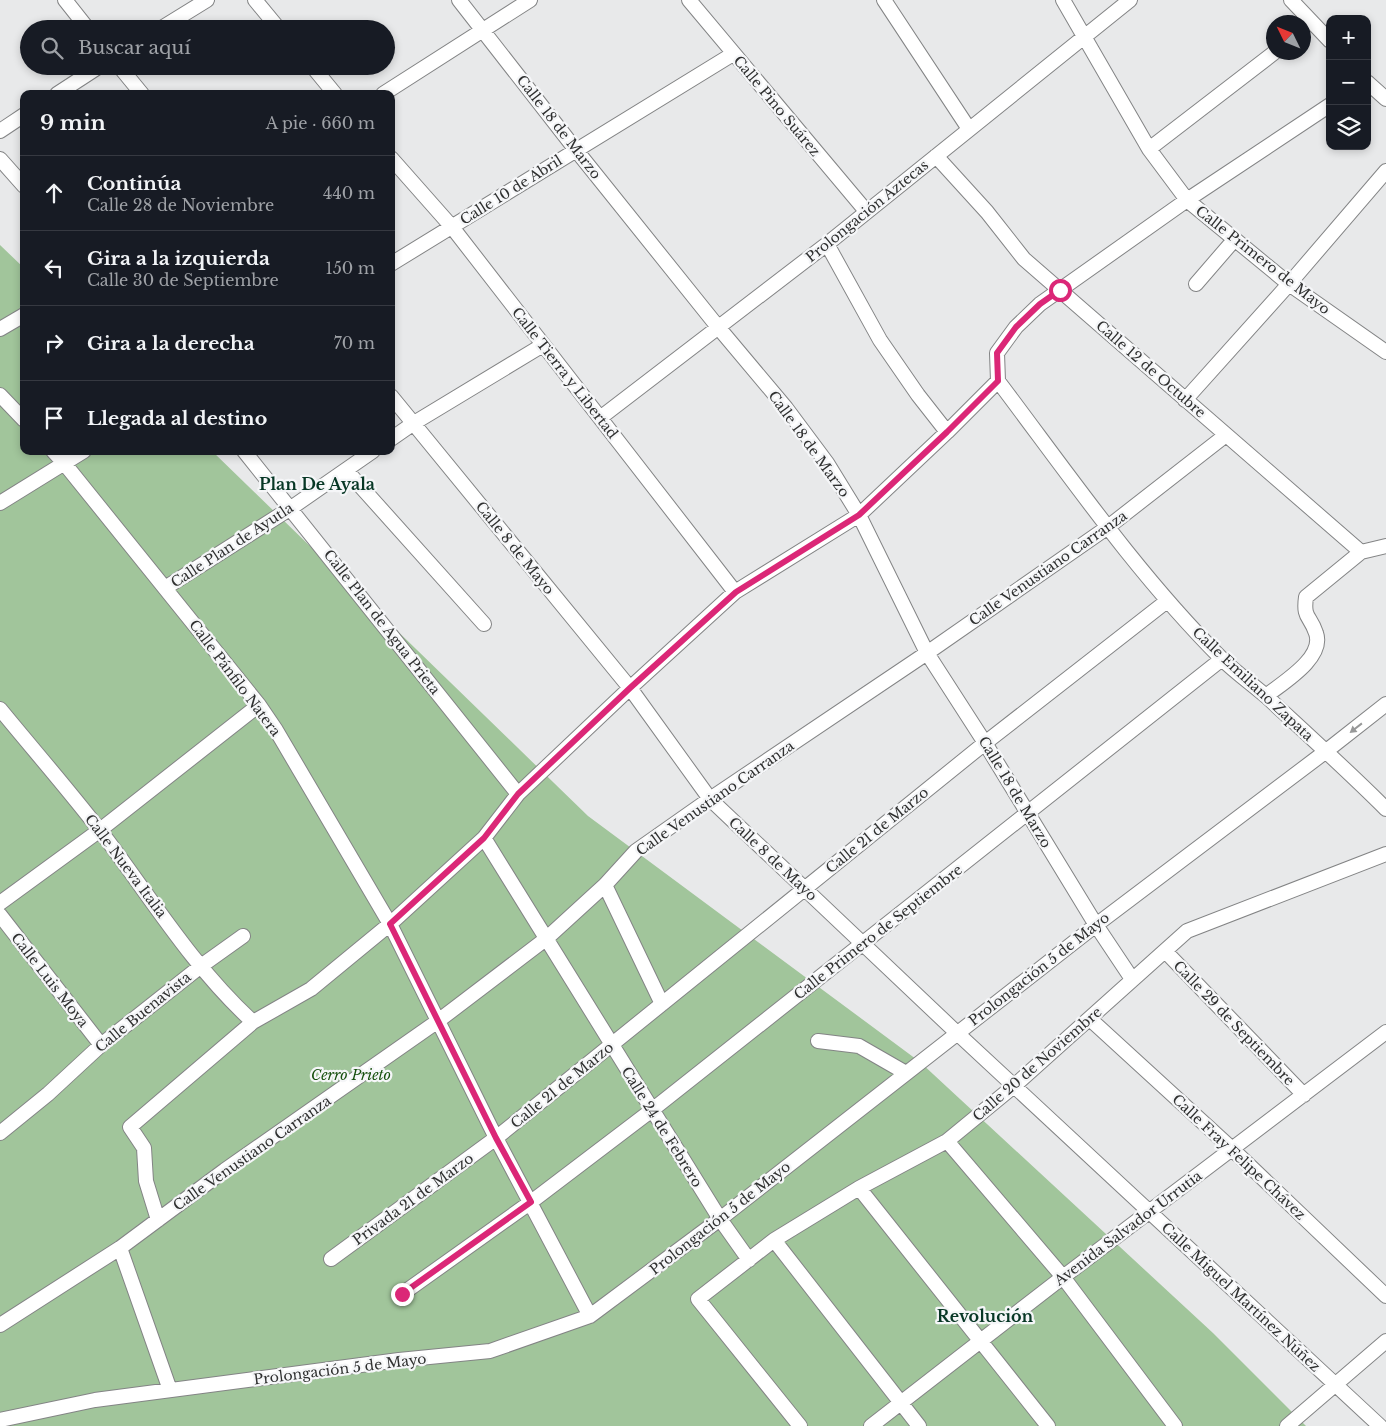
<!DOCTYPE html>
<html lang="es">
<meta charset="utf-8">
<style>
:root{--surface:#171b24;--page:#20242c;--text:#f1f3f6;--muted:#9ea1a6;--line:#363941}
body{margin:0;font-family:"Libre Baskerville",serif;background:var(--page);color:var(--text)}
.controls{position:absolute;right:15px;top:15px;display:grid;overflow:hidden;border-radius:10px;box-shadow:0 2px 8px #0003}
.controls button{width:45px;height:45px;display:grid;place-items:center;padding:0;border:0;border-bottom:1px solid var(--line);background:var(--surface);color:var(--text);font:25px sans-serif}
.compass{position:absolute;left:1266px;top:15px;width:45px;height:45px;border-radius:50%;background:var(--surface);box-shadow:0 2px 8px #0003;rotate:313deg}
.stop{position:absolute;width:15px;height:15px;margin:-11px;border:4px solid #db2777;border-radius:50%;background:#fff}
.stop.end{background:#db2777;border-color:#fff;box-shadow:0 1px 5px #0008}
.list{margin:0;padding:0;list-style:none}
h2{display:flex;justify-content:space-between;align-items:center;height:65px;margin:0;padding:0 20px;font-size:21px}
h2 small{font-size:16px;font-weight:400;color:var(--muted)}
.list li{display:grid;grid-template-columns:32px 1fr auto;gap:15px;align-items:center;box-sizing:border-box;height:75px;padding:0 20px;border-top:1px solid var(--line)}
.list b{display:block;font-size:19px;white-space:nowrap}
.list p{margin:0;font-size:16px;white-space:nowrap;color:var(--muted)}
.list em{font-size:16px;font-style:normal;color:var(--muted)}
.icon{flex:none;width:28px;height:28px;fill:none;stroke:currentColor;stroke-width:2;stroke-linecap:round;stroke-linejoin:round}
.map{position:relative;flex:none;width:1386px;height:1426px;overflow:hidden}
.search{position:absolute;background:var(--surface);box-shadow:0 2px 8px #0003;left:20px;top:20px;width:375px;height:55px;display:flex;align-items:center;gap:12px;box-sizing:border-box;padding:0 18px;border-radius:28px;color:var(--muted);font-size:19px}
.panel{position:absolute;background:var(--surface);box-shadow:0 2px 8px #0003;left:20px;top:90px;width:375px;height:365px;border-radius:10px}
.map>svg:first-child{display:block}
</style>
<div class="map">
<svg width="1386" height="1426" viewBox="0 0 1386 1426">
<rect width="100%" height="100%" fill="#e8e9ea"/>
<path fill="#a1c59b" d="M 0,245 L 24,268 L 24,451 L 212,451 L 588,816 L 920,1062 L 1213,1333 L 1306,1426 L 0,1426 Z"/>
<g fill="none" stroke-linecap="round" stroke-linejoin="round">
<defs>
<path id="street" d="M 65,0 L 88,29
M 255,0 L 279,29
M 459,0 L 576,150 L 718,327 L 786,408 L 827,463 L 859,515 L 927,653 L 985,743 L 1096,925 L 1132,979
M 689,0 L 866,211
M 884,0 L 969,129
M 1063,0 L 1149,149 L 1187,200 L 1289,284 L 1386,352
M 1291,0 L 1330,41
M 160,29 L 207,0
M 119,66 L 142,94
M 312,66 L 335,94
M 1367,82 L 1386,99
M 57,94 L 100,66
M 383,94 L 530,0
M 0,131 L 24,115
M 1149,149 L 1275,52
M 936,156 L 987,212 L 1024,259 L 1361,552
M 391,158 L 452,227 L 735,592
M 0,159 L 24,186
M 827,244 L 880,340 L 918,395 L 947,432
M 391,264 L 733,54
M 1196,284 L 1234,240
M 0,329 L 24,315
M 998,381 C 1069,475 1137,574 1221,658 C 1235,672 1252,684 1267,697 C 1307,734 1348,771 1386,809
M 0,395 L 24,420
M 391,396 L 630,688 L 710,799 L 957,1033 L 1380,1426
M 1185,400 L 1289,284 L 1386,171
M 600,418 L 827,244 L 1130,0
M 391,439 L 414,423 L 543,345
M 53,451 L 64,463 L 259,705 L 276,730 L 390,924 L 496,1138 L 590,1316
M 244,451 L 518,794
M 346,470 L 484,624
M 0,503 L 84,451
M 165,588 L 291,508 L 373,451
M 1266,696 C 1282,683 1325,658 1316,633 C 1310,615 1303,619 1306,597 L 1361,552 L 1386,546
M 0,709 C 36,753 74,796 108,841 C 154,903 196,970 253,1022
M 484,838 L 720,1219 L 749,1260
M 605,885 L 662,1004
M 0,903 L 100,830 L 259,705
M 0,915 L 101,1045
M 1165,951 L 1304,1095
M 1090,1019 L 1232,1149 L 1386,1296
M 818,1041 L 859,1046 L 906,1073
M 0,1133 L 48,1094 L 101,1045 L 201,966 L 243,936
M 947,1141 L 1063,1277 L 1175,1426
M 859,1188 L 1048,1426
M 158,1220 L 146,1181 L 144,1148 L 130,1127 L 253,1022 L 311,989 L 390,924 L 484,838 L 518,794 L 630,688 L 735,592 L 859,515 L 947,432 L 998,381 L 997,353 L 1016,327 L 1040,304 L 1187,200 L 1330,105
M 774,1240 L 919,1426
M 120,1248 L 170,1390
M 331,1259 L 496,1138 L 985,743 L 1167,601
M 402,1294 L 531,1202 L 652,1110 L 1222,659
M 0,1325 L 120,1248 L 225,1170 L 438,1021 L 547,938 L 605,885 L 636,851 L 710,799 L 927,653 L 1108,527 L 1226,435
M 0,1420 L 95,1400 L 399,1360 L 490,1351 L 590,1316 L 720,1219 L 1096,925 L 1325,752 L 1386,704
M 800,1426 L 698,1299 L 774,1240 L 859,1188 L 947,1141 L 1014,1086 L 1187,931 L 1386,854
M 871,1426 L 1063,1277 L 1386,1032
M 1287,1426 L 1386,1341"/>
</defs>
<use href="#street" stroke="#838485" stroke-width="16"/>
<use href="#street" stroke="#fff" stroke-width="14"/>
</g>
<defs><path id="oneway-solid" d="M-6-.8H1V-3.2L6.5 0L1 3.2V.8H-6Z" transform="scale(1.25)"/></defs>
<use fill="#979898" href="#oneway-solid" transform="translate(1356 728) rotate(142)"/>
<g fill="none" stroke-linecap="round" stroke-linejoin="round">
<path stroke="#db2777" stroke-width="6" d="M 402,1294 L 531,1202 L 496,1138 L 390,924 L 484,838 L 518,794 L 630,688 L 736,592 L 859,515 L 947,432 L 998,381 L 997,353 L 1016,327 L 1040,304 L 1060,290"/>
</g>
<g text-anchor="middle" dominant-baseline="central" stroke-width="4.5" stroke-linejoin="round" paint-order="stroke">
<g font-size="14" fill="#2f3030" stroke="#f5f6f8">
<text transform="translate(777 106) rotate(50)">Calle Pino Suárez</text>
<text transform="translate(559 127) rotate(52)">Calle 18 de Marzo</text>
<text transform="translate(511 190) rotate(-32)">Calle 10 de Abril</text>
<text transform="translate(867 211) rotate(-39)">Prolongación Aztecas</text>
<text transform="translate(1263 260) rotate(38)">Calle Primero de Mayo</text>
<text transform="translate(1151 369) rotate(41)">Calle 12 de Octubre</text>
<text transform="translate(565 373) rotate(52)">Calle Tierra y Libertad</text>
<text transform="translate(809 444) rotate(54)">Calle 18 de Marzo</text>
<text transform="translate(232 545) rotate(-33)">Calle Plan de Ayutla</text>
<text transform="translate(515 548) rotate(51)">Calle 8 de Mayo</text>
<text transform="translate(1048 568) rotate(-35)">Calle Venustiano Carranza</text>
<text transform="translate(382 622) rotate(52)">Calle Plan de Agua Prieta</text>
<text transform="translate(235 678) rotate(53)">Calle Pánfilo Natera</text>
<text transform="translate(1253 684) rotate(43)">Calle Emiliano Zapata</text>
<text transform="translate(1015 792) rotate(59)">Calle 18 de Marzo</text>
<text transform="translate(715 798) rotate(-35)">Calle Venustiano Carranza</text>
<text transform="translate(877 830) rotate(-39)">Calle 21 de Marzo</text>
<text transform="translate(773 859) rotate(43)">Calle 8 de Mayo</text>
<text transform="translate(126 866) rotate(53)">Calle Nueva Italia</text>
<text transform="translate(878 932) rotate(-38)">Calle Primero de Septiembre</text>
<text transform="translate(1039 969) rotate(-38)">Prolongación 5 de Mayo</text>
<text transform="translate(50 980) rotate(52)">Calle Luis Moya</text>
<text transform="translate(143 1012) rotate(-39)">Calle Buenavista</text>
<text transform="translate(1234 1023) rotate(46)">Calle 29 de Septiembre</text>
<text transform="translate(1037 1064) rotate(-41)">Calle 20 de Noviembre</text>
<text transform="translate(562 1085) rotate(-39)">Calle 21 de Marzo</text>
<text transform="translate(662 1127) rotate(58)">Calle 24 de Febrero</text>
<text transform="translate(252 1153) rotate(-35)">Calle Venustiano Carranza</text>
<text transform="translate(1239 1157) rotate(43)">Calle Fray Felipe Chávez</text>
<text transform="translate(413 1199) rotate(-36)">Privada 21 de Marzo</text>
<text transform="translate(720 1218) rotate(-38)">Prolongación 5 de Mayo</text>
<text transform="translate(1128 1228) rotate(-37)">Avenida Salvador Urrutia</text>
<text transform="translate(1241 1297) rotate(43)">Calle Miguel Martínez Núñez</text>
<text transform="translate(340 1369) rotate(-7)">Prolongación 5 de Mayo</text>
</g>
<g font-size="14" font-style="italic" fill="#154f0c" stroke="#f5f6f8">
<text x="351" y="1075">Cerro Prieto</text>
</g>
<g font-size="16" font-weight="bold" fill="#073725" stroke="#f5f6f8">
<text x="317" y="484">Plan De Ayala</text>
<text x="985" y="1316">Revolución</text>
</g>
</g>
</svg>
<div class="controls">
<button>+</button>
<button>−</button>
<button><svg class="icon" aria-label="layers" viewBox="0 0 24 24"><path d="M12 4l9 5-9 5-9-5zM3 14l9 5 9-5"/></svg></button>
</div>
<svg class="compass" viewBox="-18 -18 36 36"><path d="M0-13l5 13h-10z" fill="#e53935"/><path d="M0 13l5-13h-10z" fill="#9ea1a6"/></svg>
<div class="stop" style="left:1060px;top:290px"></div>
<div class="stop end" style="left:402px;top:1294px"></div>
<div class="search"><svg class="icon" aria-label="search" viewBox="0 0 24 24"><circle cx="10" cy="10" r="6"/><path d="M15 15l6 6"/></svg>Buscar aquí</div>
<section class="panel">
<h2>9 min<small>A pie · 660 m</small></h2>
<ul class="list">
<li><svg class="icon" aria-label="ahead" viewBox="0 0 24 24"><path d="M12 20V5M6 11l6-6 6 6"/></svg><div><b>Continúa</b><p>Calle 28 de Noviembre</p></div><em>440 m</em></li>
<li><svg class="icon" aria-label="left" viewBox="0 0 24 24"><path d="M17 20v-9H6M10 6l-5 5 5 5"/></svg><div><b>Gira a la izquierda</b><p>Calle 30 de Septiembre</p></div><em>150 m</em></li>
<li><svg class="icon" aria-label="right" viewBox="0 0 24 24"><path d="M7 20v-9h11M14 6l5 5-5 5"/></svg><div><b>Gira a la derecha</b></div><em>70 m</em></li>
<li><svg class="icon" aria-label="arrive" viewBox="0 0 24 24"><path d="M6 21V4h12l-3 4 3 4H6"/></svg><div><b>Llegada al destino</b></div></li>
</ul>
</section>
</div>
